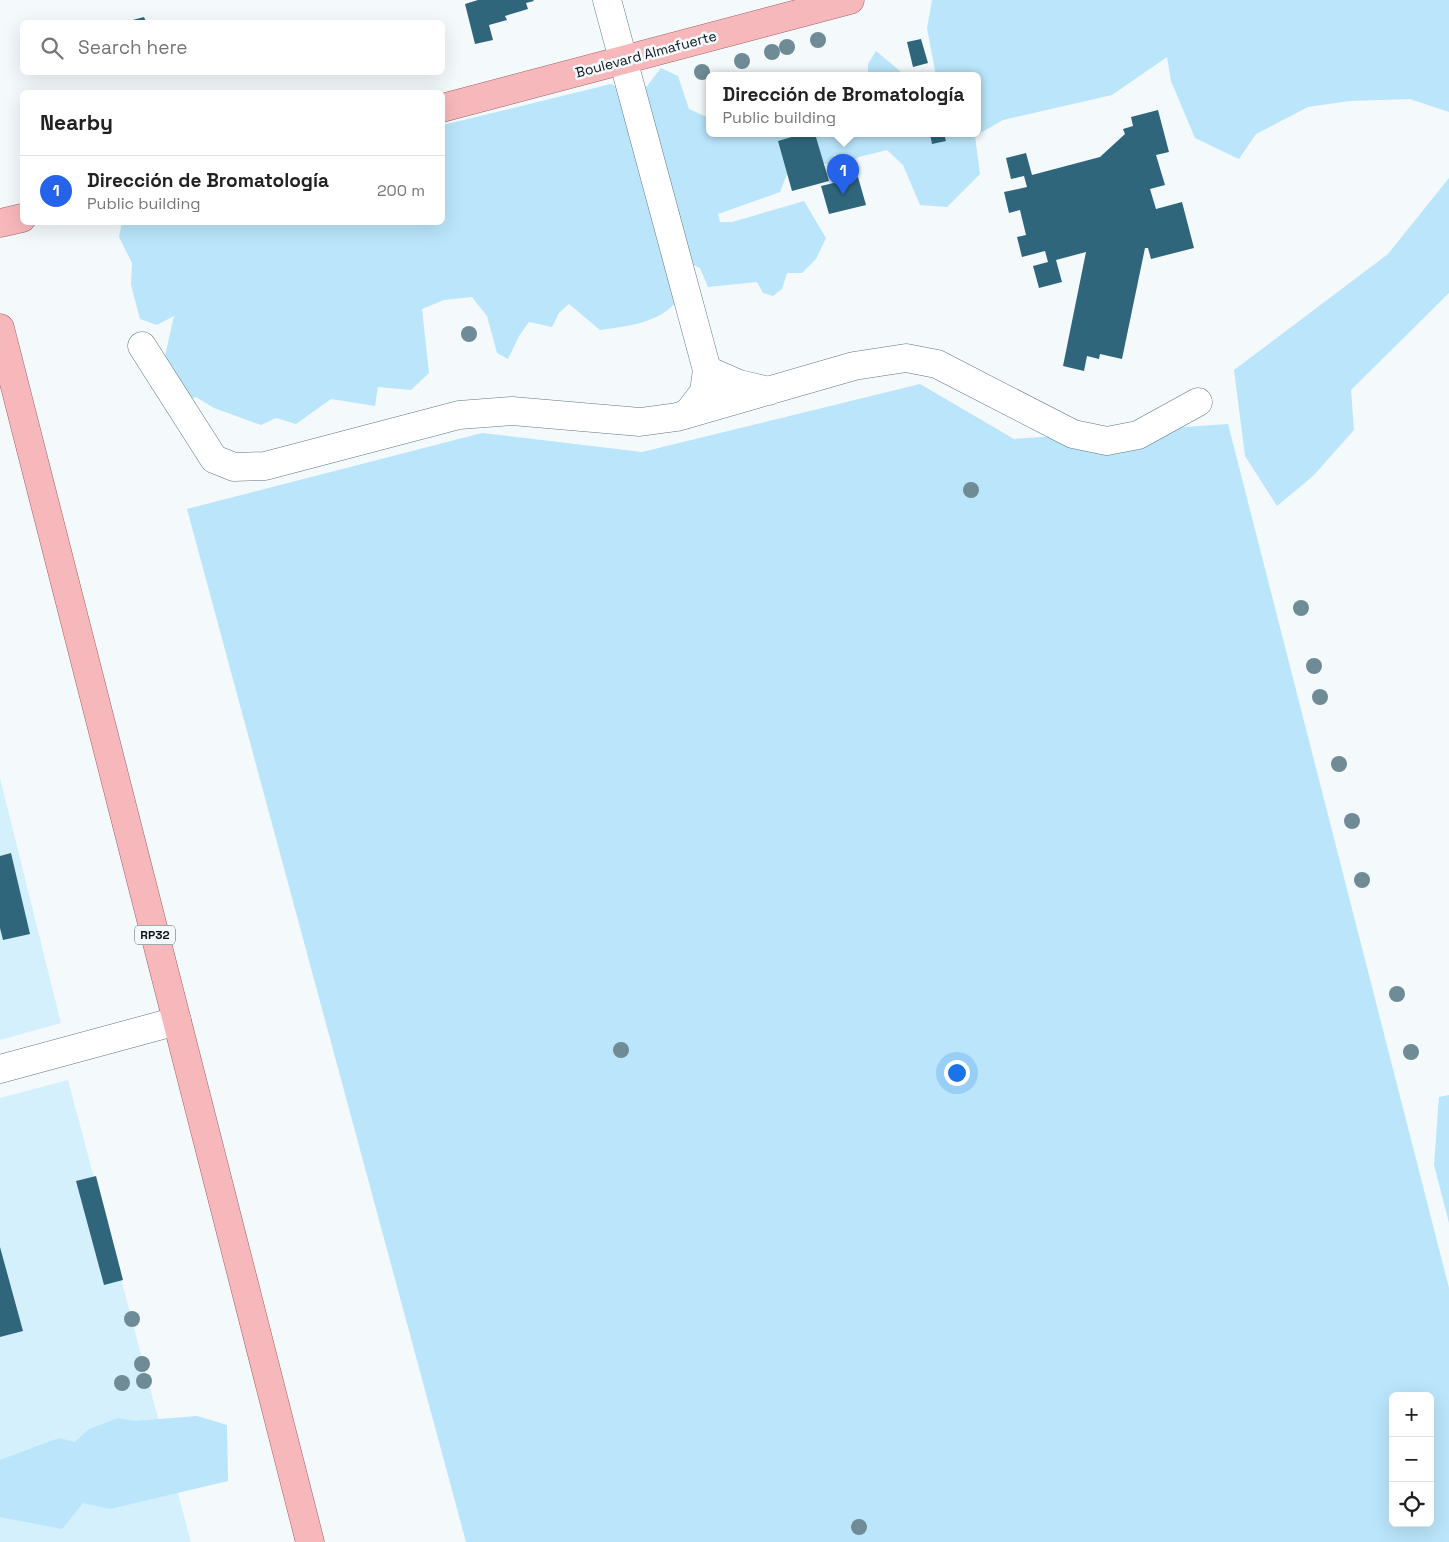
<!DOCTYPE html>
<meta charset="utf-8">
<style>
:root{--surface:#fff;--page:#f2f2f2;--text:#222;--muted:#767676;--line:#e0e0e0;--accent:#2563eb}
body{margin:0;font-family:"Space Grotesk",sans-serif;background:var(--page);color:var(--text)}
.controls{position:absolute;right:15px;bottom:15px;display:grid;overflow:hidden;border-radius:8px;box-shadow:0 5px 20px #0002}
.controls button{width:45px;height:45px;display:grid;place-items:center;padding:0;border:0;border-bottom:1px solid var(--line);background:var(--surface);color:var(--text);font:25px sans-serif}
.you{position:absolute;left:956px;top:1072px;width:18px;height:18px;margin:-12px;border:4px solid #fff;border-radius:50%;background:#1a73e8;box-shadow:0 0 0 8px #1a73e833}
.badge{display:grid;place-items:center;width:32px;height:32px;border-radius:50%;background:var(--accent);color:#fff;font-size:16px;font-weight:700}
.pin{position:absolute;translate:-50% -41px;filter:drop-shadow(0 1px 2px #0008)}
.pin::after{content:'';position:absolute;top:26px;width:18px;height:15px;background:inherit;clip-path:polygon(0 0,100% 0,50% 100%)}
.popup{position:absolute;left:706px;top:72px;width:275px;height:65px;box-sizing:border-box;display:grid;place-content:center;border-radius:8px;background:var(--surface);filter:drop-shadow(0 1px 4px #0005);font-size:16px;white-space:nowrap;color:var(--muted)}
.popup b{font-size:19px;color:var(--text)}
.popup::after{content:'';position:absolute;left:50%;top:100%;margin-left:-10px;border:10px solid transparent;border-top-color:var(--surface)}
.list{margin:0;padding:0;list-style:none}
h2{display:flex;justify-content:space-between;align-items:center;height:65px;margin:0;padding:0 20px;font-size:21px}
h2 small{font-size:16px;font-weight:400;color:var(--muted)}
.list li{display:grid;grid-template-columns:32px 1fr auto;gap:15px;align-items:center;box-sizing:border-box;height:70px;padding:0 20px;border-top:1px solid var(--line)}
.list b{display:block;font-size:19px;white-space:nowrap}
.list p{margin:0;font-size:16px;white-space:nowrap;color:var(--muted)}
.list em{font-size:16px;font-style:normal;color:var(--muted)}
.icon{flex:none;width:28px;height:28px;fill:none;stroke:currentColor;stroke-width:2;stroke-linecap:round;stroke-linejoin:round}
.map{position:relative;flex:none;width:1449px;height:1542px;overflow:hidden}
.search{position:absolute;background:var(--surface);box-shadow:0 5px 20px #0002;left:20px;top:20px;width:425px;height:55px;display:flex;align-items:center;gap:12px;box-sizing:border-box;padding:0 18px;border-radius:8px;color:var(--muted);font-size:19px}
.panel{position:absolute;background:var(--surface);box-shadow:0 5px 20px #0002;left:20px;top:90px;width:425px;height:135px;border-radius:8px}
.map>svg:first-child{display:block}
</style>
<div class="map">
<svg width="1449" height="1542" viewBox="0 0 1449 1542">
<rect width="100%" height="100%" fill="#f4f9fc"/>
<path fill="#d4f0fd" d="M 0,778 L 61,1023 L 0,1040 Z
M 68,1080 L 191,1542 L 0,1542 L 0,1098 Z"/>
<path fill="#bae5fa" fill-rule="evenodd" d="M 932,0 L 1449,0 L 1449,112 L 1410,99 L 1349,101 L 1308,107 L 1256,134 L 1239,159 L 1195,138 L 1171,81 L 1167,57 L 1112,95 L 1003,120 L 975,136 L 980,174 L 947,207 L 920,205 L 903,165 L 887,150 L 859,157 L 846,164 L 835,154 L 829,164 L 806,164 L 787,174 L 780,192 L 718,214 L 720,222 L 732,222 L 804,201 L 826,238 L 816,259 L 802,273 L 787,273 L 782,289 L 773,296 L 763,293 L 757,282 L 708,287 L 700,268 L 689,263 C 687,272 687,285 682,293 C 667,322 630,326 600,330 L 569,304 L 559,313 L 552,327 L 529,322 L 519,336 L 508,359 L 497,353 L 487,316 L 472,297 L 444,300 L 422,309 L 429,373 L 411,390 L 378,387 L 375,406 L 331,399 L 296,424 L 276,418 L 261,425 L 214,408 L 196,397 L 179,401 L 173,376 L 165,356 L 174,316 L 157,325 L 140,319 L 131,285 L 132,263 L 119,237 L 122,222 L 442,222 L 443,125 L 611,84 L 627,91 L 644,90 L 661,68 L 678,76 L 689,109 L 709,118 L 709,134 L 977,134 L 977,76 L 936,76 L 927,28 Z
M 876,51 L 906,76 L 868,76 L 868,64 Z
M 1449,178 L 1449,293 L 1351,390 L 1354,430 L 1313,476 L 1277,506 L 1245,456 L 1234,370 L 1388,254 Z
M 920,384 L 1014,439 L 1228,424 L 1449,1288 L 1449,1542 L 466,1542 L 187,509 L 482,433 L 642,452 ZM 1393,1396 L 1430,1396 L 1430,1523 L 1393,1523 Z
M 1449,1095 L 1449,1223 L 1434,1165 L 1439,1097 Z
M 197,1416 L 227,1425 L 228,1481 L 110,1509 L 83,1503 L 62,1529 L 0,1517 L 0,1460 L 59,1438 L 75,1442 L 89,1429 L 118,1418 L 134,1421 Z"/>
<path fill="#30667c" d="M 478,0 L 533,0 L 534,1 L 526,3 L 528,9 L 505,16 L 507,20 L 489,25 L 493,40 L 475,44 L 465,4 Z
M 144,17 L 146,22 L 125,22 Z
M 921,39 L 928,63 L 913,67 L 907,42 Z
M 1158,110 L 1169,152 L 1156,155 L 1165,185 L 1150,189 L 1156,209 L 1182,202 L 1194,248 L 1151,259 L 1148,248 L 1145,248 L 1122,359 L 1100,354 L 1099,359 L 1087,356 L 1084,371 L 1063,366 L 1086,252 L 1056,260 L 1062,282 L 1039,288 L 1033,266 L 1048,262 L 1045,251 L 1022,257 L 1017,237 L 1026,235 L 1020,210 L 1009,213 L 1004,192 L 1027,187 L 1024,176 L 1011,179 L 1006,158 L 1026,153 L 1032,175 L 1100,157 L 1125,134 L 1123,129 L 1133,126 L 1131,117 Z
M 802,134 L 815,134 L 829,181 L 792,191 L 778,141 Z
M 930,134 L 944,134 L 946,141 L 932,144 Z
M 858,177 L 866,205 L 829,214 L 821,186 Z
M 11,853 L 30,934 L 3,940 L 0,928 L 0,856 Z
M 96,1176 L 123,1280 L 104,1285 L 76,1181 Z
M 0,1247 L 23,1331 L 0,1337 Z"/>
<g fill="none" stroke-linecap="round" stroke-linejoin="round">
<defs>
<path id="minor" d="M 607,0 L 707,370 L 704,392 L 687,414
M 142,346 L 214,459 L 234,467 L 265,466 L 459,415 L 512,411 L 640,422 L 677,417 L 854,366 L 906,358 L 937,364 L 1073,434 L 1107,441 L 1138,435 L 1198,402
M 707,370 L 739,384 L 769,391
M 0,1069 L 177,1021"/>
<path id="major" d="M 442,108 L 850,0
M 0,223 L 22,218
M 0,328 L 310,1542"/>
</defs>
<use href="#minor" stroke="#607782" stroke-width="29"/>
<use href="#major" stroke="#a16064" stroke-width="29"/>
<use href="#minor" stroke="#fff" stroke-width="28"/>
<use href="#major" stroke="#f7b8bb" stroke-width="28"/>
</g>
<g fill="#6e8b96">
<circle cx="818" cy="40" r="8"/>
<circle cx="787" cy="47" r="8"/>
<circle cx="772" cy="52" r="8"/>
<circle cx="742" cy="61" r="8"/>
<circle cx="702" cy="72" r="8"/>
<circle cx="469" cy="334" r="8"/>
<circle cx="971" cy="490" r="8"/>
<circle cx="1301" cy="608" r="8"/>
<circle cx="1314" cy="666" r="8"/>
<circle cx="1320" cy="697" r="8"/>
<circle cx="1339" cy="764" r="8"/>
<circle cx="1352" cy="821" r="8"/>
<circle cx="1362" cy="880" r="8"/>
<circle cx="1397" cy="994" r="8"/>
<circle cx="621" cy="1050" r="8"/>
<circle cx="1411" cy="1052" r="8"/>
<circle cx="132" cy="1319" r="8"/>
<circle cx="142" cy="1364" r="8"/>
<circle cx="144" cy="1381" r="8"/>
<circle cx="122" cy="1383" r="8"/>
<circle cx="859" cy="1527" r="8"/>
</g>
<g text-anchor="middle" dominant-baseline="central" stroke-width="5" stroke-linejoin="round" paint-order="stroke">
<rect fill="#f4f9fc" stroke="#51595d" stroke-width="1" x="135" y="925.5" width="40" height="19" rx="4"/>
<g font-size="12" font-weight="bold" fill="#0b1519">
<text x="155" y="935">RP32</text>
</g>
<g font-size="14" fill="#0b1519" stroke="#f4f9fc">
<text transform="translate(646 54) rotate(-15)">Boulevard Almafuerte</text>
</g>
</g>
</svg>
<div class="controls">
<button>+</button>
<button>−</button>
<button><svg class="icon" aria-label="locate" viewBox="0 0 24 24"><circle cx="12" cy="12" r="6"/><path d="M12 2v4M12 18v4M2 12h4M18 12h4"/></svg></button>
</div>
<div class="you"></div>
<div class="pin badge" style="left:843px;top:195px">1</div>
<div class="popup"><b>Dirección de Bromatología</b>Public building</div>
<div class="search"><svg class="icon" aria-label="search" viewBox="0 0 24 24"><circle cx="10" cy="10" r="6"/><path d="M15 15l6 6"/></svg>Search here</div>
<section class="panel">
<h2>Nearby<small></small></h2>
<ul class="list">
<li><span class="badge">1</span><div><b>Dirección de Bromatología</b><p>Public building</p></div><em>200 m</em></li>
</ul>
</section>
</div>
